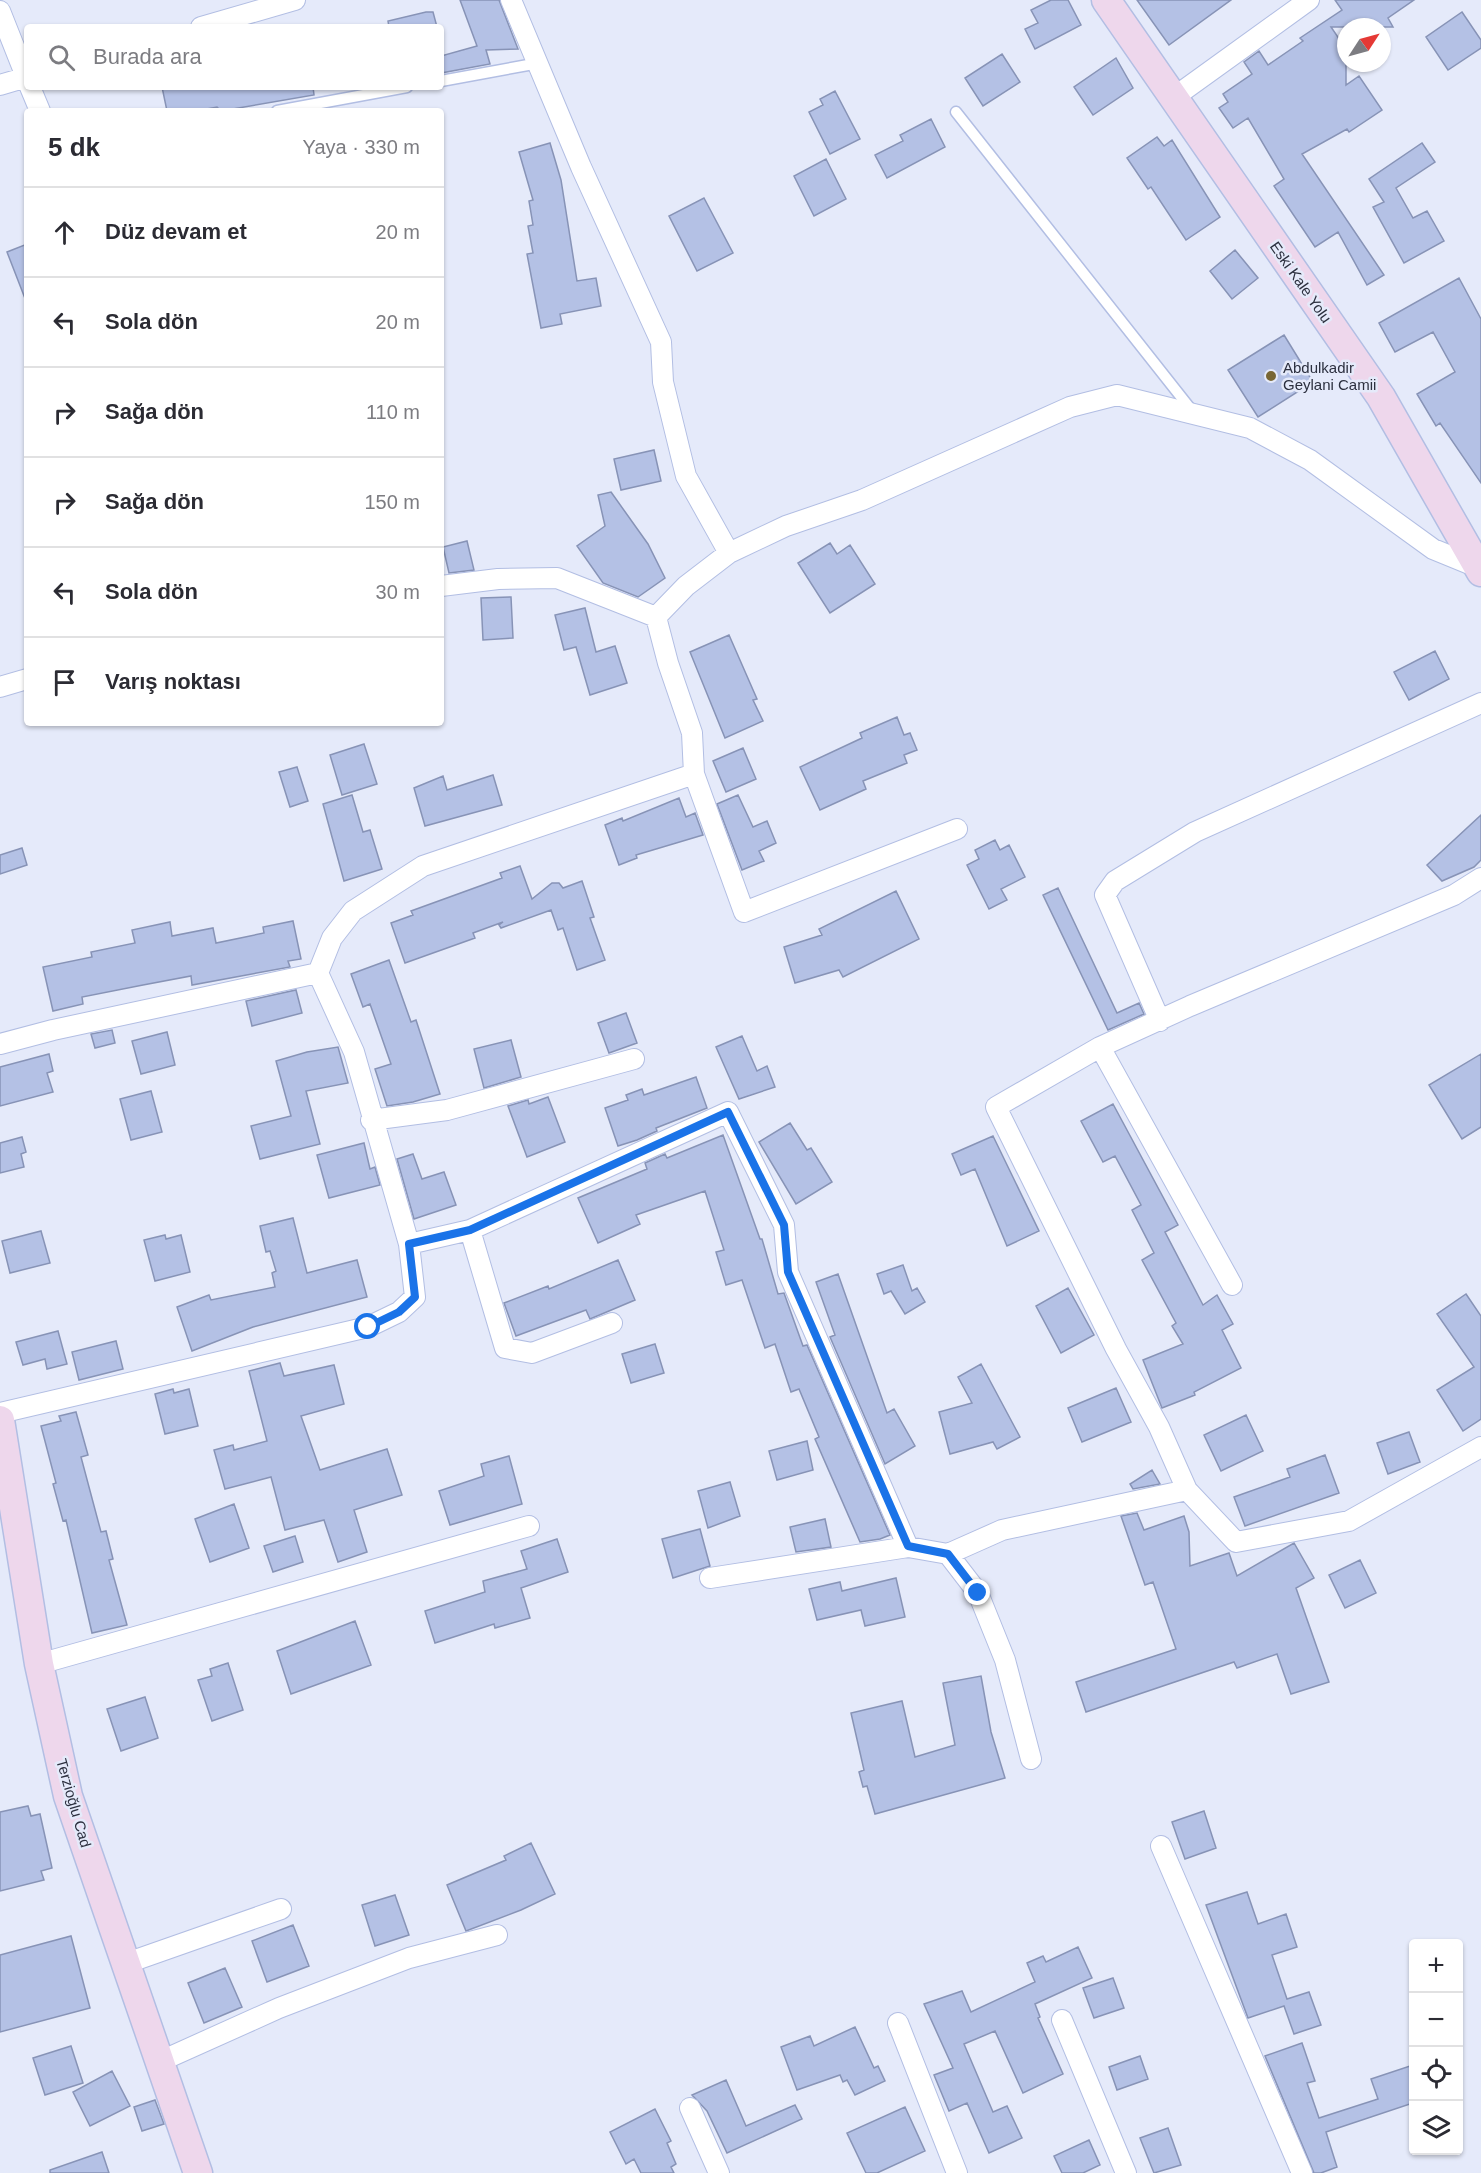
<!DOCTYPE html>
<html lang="tr">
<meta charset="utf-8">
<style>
:root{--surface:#fff;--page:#f2f2f3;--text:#2b2b33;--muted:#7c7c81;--line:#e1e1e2}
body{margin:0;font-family:Helvetica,sans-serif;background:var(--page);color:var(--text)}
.controls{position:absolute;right:18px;bottom:18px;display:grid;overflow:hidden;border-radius:6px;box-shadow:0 2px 4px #0004}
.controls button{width:54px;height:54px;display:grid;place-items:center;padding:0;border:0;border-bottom:2px solid var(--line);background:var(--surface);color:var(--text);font:30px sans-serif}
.compass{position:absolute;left:1337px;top:18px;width:54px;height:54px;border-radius:50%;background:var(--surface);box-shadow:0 2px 4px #0004;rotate:54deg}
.stop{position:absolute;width:18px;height:18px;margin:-14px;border:4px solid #1a73e8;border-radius:50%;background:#fff}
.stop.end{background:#1a73e8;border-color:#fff;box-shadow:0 2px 6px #0008}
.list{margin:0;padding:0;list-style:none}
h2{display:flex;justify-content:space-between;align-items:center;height:78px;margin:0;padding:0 24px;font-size:26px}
h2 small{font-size:20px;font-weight:400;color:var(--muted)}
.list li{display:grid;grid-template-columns:39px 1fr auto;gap:18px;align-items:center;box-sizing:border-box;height:90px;padding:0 24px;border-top:2px solid var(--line)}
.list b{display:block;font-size:22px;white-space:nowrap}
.list em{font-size:20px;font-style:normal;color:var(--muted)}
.icon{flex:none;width:33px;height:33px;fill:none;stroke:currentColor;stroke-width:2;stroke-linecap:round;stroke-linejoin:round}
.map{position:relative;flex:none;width:1481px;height:2173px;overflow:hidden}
.search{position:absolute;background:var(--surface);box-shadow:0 2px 4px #0004;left:24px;top:24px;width:420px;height:66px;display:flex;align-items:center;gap:15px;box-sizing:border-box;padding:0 21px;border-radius:6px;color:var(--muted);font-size:22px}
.panel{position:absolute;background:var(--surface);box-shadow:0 2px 4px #0004;left:24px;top:108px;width:420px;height:618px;border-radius:6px}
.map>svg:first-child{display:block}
</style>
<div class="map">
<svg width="1481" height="2173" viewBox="0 0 1481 2173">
<rect width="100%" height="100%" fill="#e5eafa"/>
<path fill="#b4c1e5" stroke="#8793b6" stroke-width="1.5" d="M 460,0 L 499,0 L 518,49 L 486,50 L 490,64 L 441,73 L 441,56 L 477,46 Z
M 1051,0 L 1068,0 L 1081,25 L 1035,49 L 1025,29 L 1038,23 L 1031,10 Z
M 1137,0 L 1231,0 L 1169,45 Z
M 1335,0 L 1414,0 L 1388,18 L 1393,27 L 1331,27 L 1346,49 L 1346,85 L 1359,76 L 1382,110 L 1349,132 L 1347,129 L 1302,154 L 1384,275 L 1367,285 L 1338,232 L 1315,247 L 1274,186 L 1284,179 L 1248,118 L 1233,128 L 1219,108 L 1228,102 L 1223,94 L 1252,74 L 1244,62 L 1259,51 L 1268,65 L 1303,41 L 1300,38 L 1342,10 Z
M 426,12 L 433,12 L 437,27 L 389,27 L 388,21 Z
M 1462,12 L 1481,40 L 1481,48 L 1448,70 L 1426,37 Z
M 1002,54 L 1020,82 L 983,106 L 965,78 Z
M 1116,58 L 1133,88 L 1093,115 L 1074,87 Z
M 162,87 L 313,87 L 314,95 L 221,111 L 217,107 L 196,111 L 167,111 Z
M 835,91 L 860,139 L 830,154 L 809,112 L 823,105 L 820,99 Z
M 931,119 L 945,147 L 887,178 L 875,155 L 903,141 L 900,135 Z
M 1157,137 L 1164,146 L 1172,140 L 1220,217 L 1186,240 L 1151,187 L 1148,189 L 1127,158 Z
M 550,143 L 561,180 L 577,281 L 596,278 L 601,306 L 560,314 L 562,324 L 541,328 L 527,254 L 533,253 L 528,226 L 533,225 L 529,201 L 533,200 L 519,152 Z
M 1422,143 L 1435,162 L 1396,188 L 1413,218 L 1427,211 L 1444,241 L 1404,263 L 1373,207 L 1384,202 L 1369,179 Z
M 826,159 L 846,199 L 814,216 L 794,176 Z
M 704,198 L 733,253 L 697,271 L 669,216 Z
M 27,244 L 27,301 L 26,301 L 7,252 Z
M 1235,250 L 1258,278 L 1232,299 L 1210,271 Z
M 1459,278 L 1481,319 L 1481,483 L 1440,423 L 1436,426 L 1417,394 L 1455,372 L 1433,332 L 1395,352 L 1379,323 Z
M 1284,335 L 1313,382 L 1258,417 L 1228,370 Z
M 654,450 L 661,481 L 621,490 L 614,459 Z
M 611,492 L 648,544 L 665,578 L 638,597 L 603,583 L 577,546 L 605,526 L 598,495 Z
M 467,541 L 474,570 L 449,573 L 443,547 Z
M 830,543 L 837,554 L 850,545 L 875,584 L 830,613 L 798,563 Z
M 511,597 L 513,638 L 483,640 L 481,598 Z
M 585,608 L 596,652 L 615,646 L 627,683 L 590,695 L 576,647 L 564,650 L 555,615 Z
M 729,635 L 757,699 L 753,700 L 763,721 L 725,738 L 690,652 Z
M 1435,651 L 1449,679 L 1409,700 L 1394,672 Z
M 897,717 L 904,735 L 910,733 L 917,750 L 904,755 L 907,763 L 863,781 L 866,789 L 820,810 L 800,767 L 862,738 L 860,733 Z
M 364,744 L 377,784 L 342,795 L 330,755 Z
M 743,748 L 756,779 L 726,792 L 713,761 Z
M 297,767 L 308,801 L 290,807 L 279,772 Z
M 493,775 L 502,805 L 425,826 L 414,788 L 443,776 L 447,790 Z
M 352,795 L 363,832 L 370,830 L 382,869 L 344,881 L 323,804 Z
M 738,795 L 753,827 L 767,821 L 776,843 L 759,851 L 764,861 L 742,870 L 717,804 Z
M 679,798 L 686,817 L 695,813 L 703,835 L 636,855 L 637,858 L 619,865 L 605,825 L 622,818 L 623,821 Z
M 1481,815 L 1481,860 L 1474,867 L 1442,881 L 1427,865 Z
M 995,840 L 1000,850 L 1009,845 L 1025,877 L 1001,889 L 1007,900 L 989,909 L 967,865 L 979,859 L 975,850 Z
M 22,848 L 27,865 L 0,874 L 0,855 Z
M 520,866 L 532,899 L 552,883 L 559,883 L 563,888 L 582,881 L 594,917 L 590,918 L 605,960 L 577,970 L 563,928 L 558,930 L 551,910 L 501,928 L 499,925 L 503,922 L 473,933 L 475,938 L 405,963 L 391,923 L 413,915 L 411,911 L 502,878 L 500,873 Z
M 1058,888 L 1117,1013 L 1139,1003 L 1144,1014 L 1108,1030 L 1043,895 Z
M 896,891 L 919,939 L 843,977 L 839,970 L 795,983 L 784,947 L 822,935 L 819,929 Z
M 293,921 L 301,959 L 288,961 L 290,967 L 192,985 L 191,976 L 143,985 L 82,997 L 83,1004 L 53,1011 L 43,967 L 92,957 L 91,952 L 135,943 L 132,930 L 170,922 L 172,936 L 213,928 L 216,943 L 264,933 L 263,927 Z
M 389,960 L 411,1022 L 416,1020 L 440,1094 L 413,1102 L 387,1106 L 375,1069 L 391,1064 L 370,1004 L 363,1007 L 351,974 Z
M 296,990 L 302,1013 L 252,1026 L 246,1001 Z
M 626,1013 L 637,1043 L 609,1053 L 598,1023 Z
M 112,1030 L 115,1043 L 95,1048 L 91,1034 Z
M 167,1032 L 175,1065 L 141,1074 L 132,1041 Z
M 742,1036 L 757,1071 L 767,1066 L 775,1087 L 739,1099 L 716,1047 Z
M 511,1040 L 521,1077 L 484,1088 L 474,1049 Z
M 338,1047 L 348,1083 L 306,1091 L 320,1144 L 260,1159 L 251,1126 L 291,1116 L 276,1061 L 307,1052 Z
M 49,1054 L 53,1071 L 47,1073 L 53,1092 L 0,1106 L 0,1067 Z
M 1481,1054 L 1481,1127 L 1462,1139 L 1429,1085 Z
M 696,1077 L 707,1108 L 656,1128 L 657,1131 L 637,1140 L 618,1146 L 605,1108 L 628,1100 L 626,1095 L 642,1089 L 644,1095 Z
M 151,1091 L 162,1132 L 131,1140 L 120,1099 Z
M 548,1097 L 565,1142 L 527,1157 L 508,1106 L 528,1100 L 529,1104 Z
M 1113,1104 L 1178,1225 L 1165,1232 L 1203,1305 L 1217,1295 L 1233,1324 L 1222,1330 L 1241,1368 L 1194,1392 L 1195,1395 L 1162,1408 L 1143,1360 L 1183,1344 L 1172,1326 L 1176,1323 L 1142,1260 L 1154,1253 L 1132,1210 L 1141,1205 L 1115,1156 L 1103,1162 L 1081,1121 Z
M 790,1123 L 807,1150 L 811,1148 L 832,1182 L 796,1204 L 759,1142 Z
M 723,1135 L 760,1239 L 762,1239 L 778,1294 L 784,1293 L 803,1346 L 807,1345 L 890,1535 L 880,1539 L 860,1542 L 815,1439 L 819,1437 L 799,1389 L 791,1392 L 775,1344 L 765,1348 L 742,1280 L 726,1285 L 716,1252 L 724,1250 L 705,1191 L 636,1215 L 640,1224 L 598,1243 L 578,1198 L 647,1169 L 645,1163 L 665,1154 L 667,1158 Z
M 993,1136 L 1039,1231 L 1007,1246 L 975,1169 L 961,1175 L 952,1154 Z
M 22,1137 L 26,1152 L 21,1154 L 24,1167 L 0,1173 L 0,1143 Z
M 364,1143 L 370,1169 L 375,1167 L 380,1185 L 329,1198 L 317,1155 Z
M 413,1154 L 422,1179 L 444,1172 L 456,1205 L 414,1219 L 397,1159 Z
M 293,1218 L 307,1273 L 357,1260 L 367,1297 L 253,1327 L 192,1351 L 177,1307 L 209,1295 L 211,1300 L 275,1287 L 272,1273 L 276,1271 L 270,1251 L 266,1252 L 260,1226 Z
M 41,1231 L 50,1263 L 10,1273 L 2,1241 Z
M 165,1235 L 166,1239 L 181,1235 L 190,1272 L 155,1281 L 144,1240 Z
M 618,1260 L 635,1300 L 590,1319 L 586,1310 L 516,1336 L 504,1303 L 548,1286 L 549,1289 Z
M 903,1265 L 912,1291 L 917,1288 L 925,1302 L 905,1314 L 891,1291 L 884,1294 L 877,1274 Z
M 838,1274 L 887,1413 L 894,1409 L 915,1446 L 885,1464 L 830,1337 L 835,1335 L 816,1282 Z
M 1068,1288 L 1094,1335 L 1061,1353 L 1036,1306 Z
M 1466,1294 L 1481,1316 L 1481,1419 L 1463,1431 L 1437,1390 L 1474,1367 L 1437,1314 Z
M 58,1331 L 67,1364 L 47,1369 L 45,1359 L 23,1365 L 16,1342 Z
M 116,1341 L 123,1369 L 79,1380 L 72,1352 Z
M 655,1344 L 664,1373 L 631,1383 L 622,1354 Z
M 280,1363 L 284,1376 L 334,1365 L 344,1404 L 301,1416 L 320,1470 L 387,1449 L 402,1495 L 354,1510 L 367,1552 L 338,1562 L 324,1520 L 285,1530 L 271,1477 L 225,1489 L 214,1450 L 233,1445 L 234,1450 L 267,1441 L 249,1371 Z
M 981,1364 L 1020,1437 L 997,1449 L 993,1442 L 950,1454 L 939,1412 L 972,1403 L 958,1377 Z
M 1116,1388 L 1131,1422 L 1082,1442 L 1068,1408 Z
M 173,1389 L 174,1393 L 189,1389 L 198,1426 L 165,1434 L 155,1394 Z
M 76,1412 L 88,1455 L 81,1457 L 101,1532 L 106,1531 L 113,1559 L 109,1560 L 127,1625 L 92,1633 L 66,1520 L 63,1521 L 53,1484 L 56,1483 L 41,1426 L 61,1421 L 59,1416 Z
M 1246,1415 L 1263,1451 L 1221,1471 L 1204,1435 Z
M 1409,1432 L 1420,1462 L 1388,1474 L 1377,1443 Z
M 807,1441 L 813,1470 L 777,1480 L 769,1451 Z
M 1325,1455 L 1339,1493 L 1245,1526 L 1234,1497 L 1290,1477 L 1287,1469 Z
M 509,1456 L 522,1504 L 450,1525 L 439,1491 L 484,1476 L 481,1464 Z
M 1152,1470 L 1160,1484 L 1133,1489 L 1130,1484 Z
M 730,1482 L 740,1516 L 708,1528 L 698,1491 Z
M 234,1504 L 249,1548 L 210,1562 L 195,1519 Z
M 1137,1513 L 1144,1530 L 1184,1516 L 1189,1532 L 1190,1566 L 1229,1553 L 1237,1576 L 1294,1543 L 1314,1578 L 1296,1588 L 1329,1682 L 1291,1694 L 1277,1654 L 1237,1668 L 1234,1662 L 1086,1712 L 1076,1682 L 1176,1649 L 1153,1582 L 1145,1585 L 1121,1516 Z
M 825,1519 L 831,1547 L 796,1552 L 790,1527 Z
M 700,1529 L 710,1566 L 673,1578 L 662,1539 Z
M 295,1536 L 303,1562 L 273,1572 L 264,1546 Z
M 557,1539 L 568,1572 L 521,1588 L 530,1618 L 495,1628 L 494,1624 L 435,1643 L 425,1611 L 485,1592 L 483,1581 L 527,1569 L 521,1551 Z
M 1360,1560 L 1376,1593 L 1345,1608 L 1329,1575 Z
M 896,1578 L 905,1617 L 865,1626 L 861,1610 L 817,1620 L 809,1589 L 840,1582 L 842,1591 Z
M 355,1621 L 371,1665 L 291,1694 L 277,1651 Z
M 228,1663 L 243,1710 L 212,1721 L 198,1680 L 212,1676 L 210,1669 Z
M 981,1676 L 991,1732 L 1005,1778 L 875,1814 L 867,1786 L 863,1787 L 859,1772 L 864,1770 L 851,1713 L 902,1701 L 915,1757 L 955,1745 L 943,1683 Z
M 145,1697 L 158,1738 L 121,1751 L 107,1709 Z
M 28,1806 L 31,1816 L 40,1814 L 52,1868 L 41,1871 L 44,1880 L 0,1891 L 0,1812 Z
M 1204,1811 L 1216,1848 L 1185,1859 L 1172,1822 Z
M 531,1843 L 555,1894 L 521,1910 L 466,1931 L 447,1885 L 506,1860 L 504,1856 Z
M 1247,1892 L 1258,1924 L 1286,1914 L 1297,1947 L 1272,1955 L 1287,1999 L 1309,1992 L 1321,2025 L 1294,2034 L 1284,2006 L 1248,2018 L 1206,1905 Z
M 395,1895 L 409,1935 L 375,1946 L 362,1905 Z
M 293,1925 L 309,1966 L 267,1982 L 252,1941 Z
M 71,1936 L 90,2008 L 0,2032 L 0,1955 Z
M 1078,1947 L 1092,1978 L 1035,2004 L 1040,2017 L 1038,2018 L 1063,2074 L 1023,2093 L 995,2031 L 964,2044 L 993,2112 L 1007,2106 L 1022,2138 L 989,2153 L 967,2103 L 949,2111 L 934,2075 L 953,2068 L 924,2004 L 962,1991 L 971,2012 L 1035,1982 L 1027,1963 L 1043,1956 L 1046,1962 Z
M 225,1968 L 242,2007 L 204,2023 L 188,1983 Z
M 1113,1978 L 1124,2008 L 1094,2018 L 1083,1988 Z
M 855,2027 L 874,2068 L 878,2066 L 885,2081 L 855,2095 L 847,2080 L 843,2082 L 840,2075 L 797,2090 L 781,2047 L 810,2036 L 814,2046 Z
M 1302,2043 L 1315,2081 L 1307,2083 L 1319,2118 L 1378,2099 L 1371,2079 L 1413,2065 L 1413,2103 L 1326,2132 L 1337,2167 L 1321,2173 L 1314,2173 L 1265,2056 Z
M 71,2046 L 83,2083 L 45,2095 L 33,2058 Z
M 1140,2056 L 1148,2079 L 1117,2090 L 1109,2067 Z
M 112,2071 L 130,2106 L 90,2126 L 73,2092 Z
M 726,2080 L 746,2126 L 795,2105 L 802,2119 L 727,2153 L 707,2111 L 692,2095 Z
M 155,2100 L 164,2124 L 142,2131 L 134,2107 Z
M 905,2107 L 925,2151 L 877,2173 L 866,2173 L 847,2133 Z
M 655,2109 L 671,2141 L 667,2143 L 676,2164 L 671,2167 L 674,2173 L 641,2173 L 634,2159 L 626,2164 L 610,2132 Z
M 1168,2128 L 1181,2165 L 1154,2173 L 1140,2138 Z
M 1089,2140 L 1100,2165 L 1083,2173 L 1062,2173 L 1054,2156 Z
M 102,2152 L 109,2173 L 50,2173 L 50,2170 Z"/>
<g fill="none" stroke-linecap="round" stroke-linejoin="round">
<defs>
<path id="lane" d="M 441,81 L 539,63
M 277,111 L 407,87
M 956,112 L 1193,412"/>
<path id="street" d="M 511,0 L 581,167 L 661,342 L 663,382 L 686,476 L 729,553
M 0,11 L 27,79
M 201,27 L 295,0
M 0,85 L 27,77
M 30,87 L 40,111
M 1173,98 L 1309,0
M 441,586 L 498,579 L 557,578 L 656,617
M 0,687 L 27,679
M 694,774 L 744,912 L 957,829
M 1481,878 L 1454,895 L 1190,1006 L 1100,1047 L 996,1107 L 1116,1349 L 1159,1427 L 1187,1490 L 1236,1542 L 1349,1521 L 1481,1447
M 1160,1021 L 1105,895 L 1115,881 L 1195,832 L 1481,703
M 0,1044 L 53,1030 L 318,973
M 1100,1047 L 1232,1285
M 371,1120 L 447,1110 L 634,1059
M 470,1230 L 505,1348 L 532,1353 L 612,1323
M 409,1244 L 470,1230 L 728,1112 L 784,1225 L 788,1272 L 908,1547
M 0,1413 L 368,1327 L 399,1312 L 415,1297 L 409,1244 L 354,1052 L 318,973 L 332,938 L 353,911 L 423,866 L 694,774 L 692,733 L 668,663 L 656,617 L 686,586 L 729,553 L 786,526 L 862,500 L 1070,407 L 1117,395 L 1250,428 L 1310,460 L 1433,549 L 1477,567
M 948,1554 L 1002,1530 L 1187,1490
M 710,1578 L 908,1547 L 948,1554 L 978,1593 L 1005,1660 L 1031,1759
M 39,1664 L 529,1526
M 1161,1846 L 1302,2173
M 127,1963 L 281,1909
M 1062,2020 L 1126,2173
M 898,2023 L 957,2173
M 161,2061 L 279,2008 L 409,1958 L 497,1935
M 690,2108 L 719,2173"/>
<path id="secondary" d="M 1106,0 L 1381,397 L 1481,572
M 0,1420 L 39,1664 L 68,1796 L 198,2173"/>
</defs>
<use href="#lane" stroke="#b2bee3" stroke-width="13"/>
<use href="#street" stroke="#b2bee3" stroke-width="22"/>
<use href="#secondary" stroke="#b2bee3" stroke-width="31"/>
<use href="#lane" stroke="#fff" stroke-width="10"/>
<use href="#street" stroke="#fff" stroke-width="20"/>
<use href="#secondary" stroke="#eed7ec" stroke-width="28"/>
</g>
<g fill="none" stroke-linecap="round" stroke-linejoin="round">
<path stroke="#1a73e8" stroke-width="8" d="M 368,1327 L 399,1312 L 415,1297 L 409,1244 L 470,1230 L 728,1112 L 784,1225 L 788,1272 L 908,1546 L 948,1554 L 978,1593"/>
</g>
<circle fill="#786634" stroke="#e5eafa" stroke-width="2" cx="1271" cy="376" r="6"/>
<g text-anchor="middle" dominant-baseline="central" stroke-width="5" stroke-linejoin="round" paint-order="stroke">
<g font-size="15" fill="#2c303f" stroke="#e5eafa">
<text transform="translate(1301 282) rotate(55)">Eski Kale Yolu</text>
<text transform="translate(74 1803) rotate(74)">Terzioğlu Cad</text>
</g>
<g font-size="15" fill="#2c303f" stroke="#e5eafa" text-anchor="start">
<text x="1283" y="367">Abdulkadir<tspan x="1283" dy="17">Geylani Camii</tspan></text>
</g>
</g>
</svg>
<div class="controls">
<button>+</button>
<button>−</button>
<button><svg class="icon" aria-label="locate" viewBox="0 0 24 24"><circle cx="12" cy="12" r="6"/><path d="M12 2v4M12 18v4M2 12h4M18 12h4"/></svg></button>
<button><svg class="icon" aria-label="layers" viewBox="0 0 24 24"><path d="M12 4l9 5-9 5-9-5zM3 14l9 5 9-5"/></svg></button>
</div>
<svg class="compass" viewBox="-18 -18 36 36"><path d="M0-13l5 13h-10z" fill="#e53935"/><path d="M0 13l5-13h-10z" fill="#7c7c81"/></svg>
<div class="stop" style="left:368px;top:1327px"></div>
<div class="stop end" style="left:978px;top:1593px"></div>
<div class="search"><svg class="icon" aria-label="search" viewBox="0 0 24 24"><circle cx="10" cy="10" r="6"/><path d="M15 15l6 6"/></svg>Burada ara</div>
<section class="panel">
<h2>5 dk<small>Yaya · 330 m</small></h2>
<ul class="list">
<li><svg class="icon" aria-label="ahead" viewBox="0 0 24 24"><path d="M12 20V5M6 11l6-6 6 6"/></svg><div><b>Düz devam et</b></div><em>20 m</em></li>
<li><svg class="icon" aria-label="left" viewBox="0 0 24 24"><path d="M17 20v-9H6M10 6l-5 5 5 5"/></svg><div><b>Sola dön</b></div><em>20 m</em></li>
<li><svg class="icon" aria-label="right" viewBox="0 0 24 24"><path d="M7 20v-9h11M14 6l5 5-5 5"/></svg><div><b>Sağa dön</b></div><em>110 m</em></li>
<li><svg class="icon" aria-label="right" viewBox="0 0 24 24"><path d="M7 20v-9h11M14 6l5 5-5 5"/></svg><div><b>Sağa dön</b></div><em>150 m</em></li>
<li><svg class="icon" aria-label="left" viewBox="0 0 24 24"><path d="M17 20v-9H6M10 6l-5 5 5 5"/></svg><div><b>Sola dön</b></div><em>30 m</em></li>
<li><svg class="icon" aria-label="arrive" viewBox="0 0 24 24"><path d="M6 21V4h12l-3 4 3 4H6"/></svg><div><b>Varış noktası</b></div></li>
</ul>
</section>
</div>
